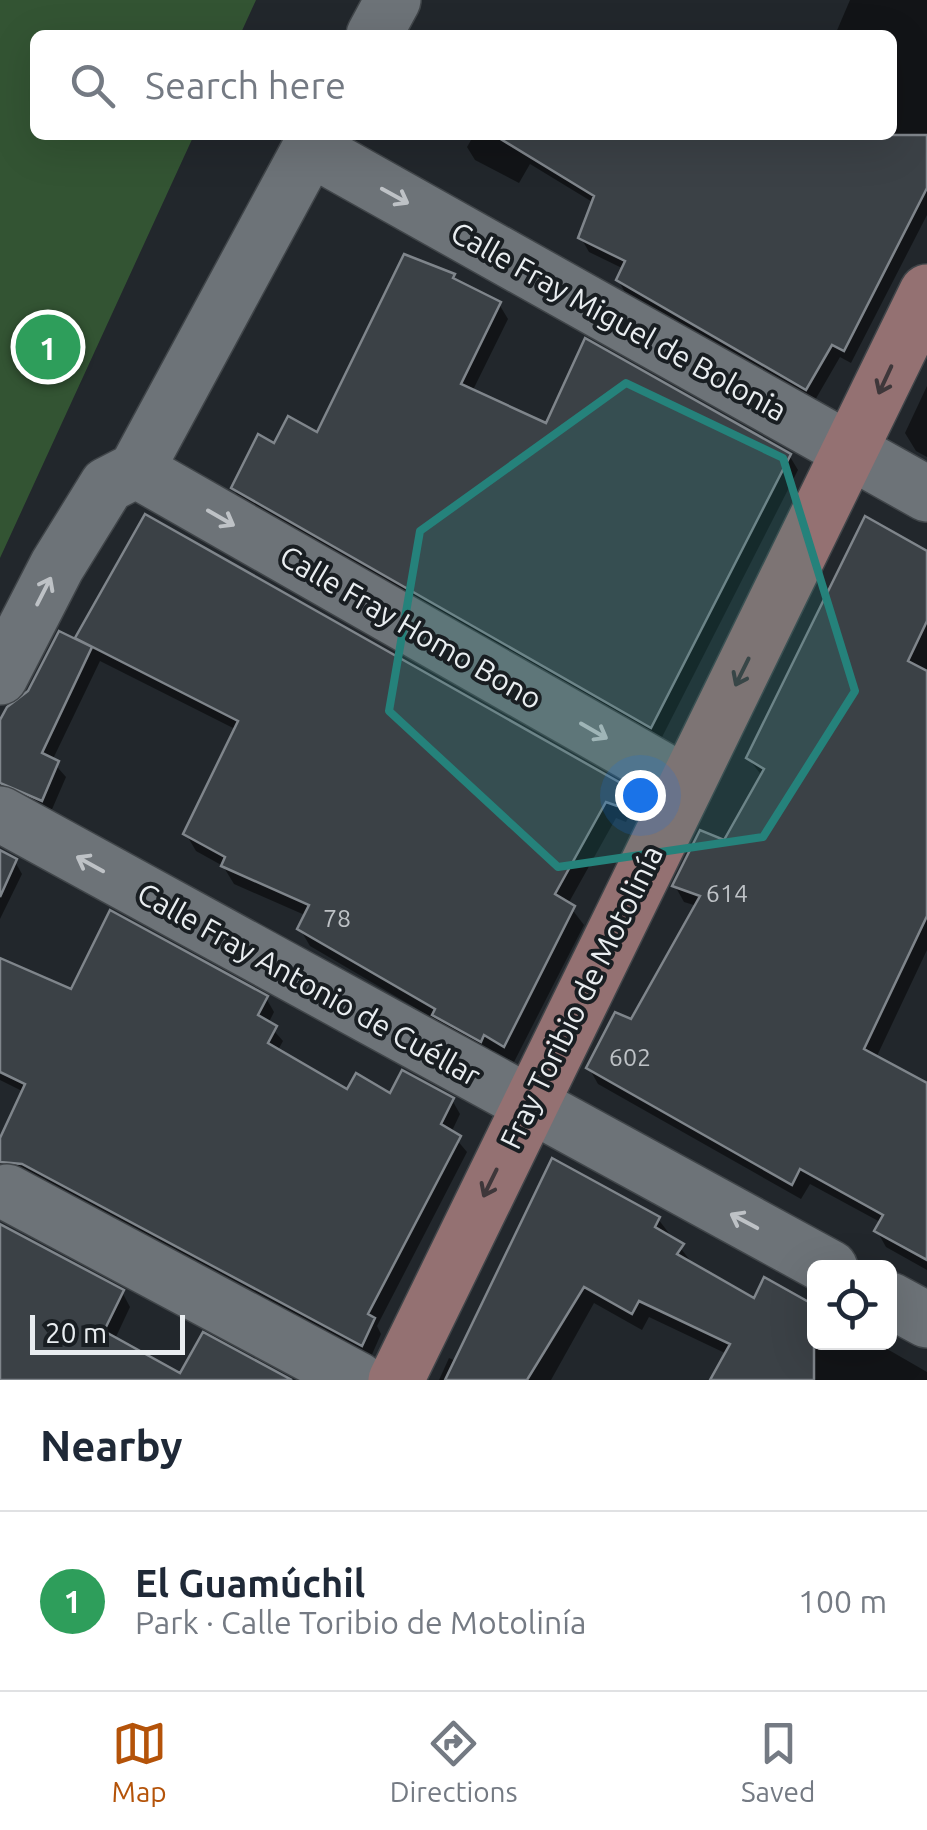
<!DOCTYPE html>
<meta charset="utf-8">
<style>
:root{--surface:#fff;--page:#f2f2f3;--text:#1f2937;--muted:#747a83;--line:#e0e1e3;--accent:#b45309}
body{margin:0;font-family:Ubuntu,sans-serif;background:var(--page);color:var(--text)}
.controls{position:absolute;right:30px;bottom:30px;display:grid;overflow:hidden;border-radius:15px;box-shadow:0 10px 40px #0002}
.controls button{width:90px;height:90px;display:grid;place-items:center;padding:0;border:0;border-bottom:2px solid var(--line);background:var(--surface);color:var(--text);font:50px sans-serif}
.scale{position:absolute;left:30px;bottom:25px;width:155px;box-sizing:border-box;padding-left:10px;border:5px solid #e9edf0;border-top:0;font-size:28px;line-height:35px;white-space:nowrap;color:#e9edf0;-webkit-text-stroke:8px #191e22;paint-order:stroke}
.you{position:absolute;left:640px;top:795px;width:35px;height:35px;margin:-25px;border:8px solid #fff;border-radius:50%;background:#1a73e8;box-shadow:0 0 0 15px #1a73e833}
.badge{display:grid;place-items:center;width:65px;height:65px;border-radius:50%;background:var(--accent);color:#fff;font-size:32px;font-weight:700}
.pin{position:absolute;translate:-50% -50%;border:5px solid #fff;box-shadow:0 2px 10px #0006}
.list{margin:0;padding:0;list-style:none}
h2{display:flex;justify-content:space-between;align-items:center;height:130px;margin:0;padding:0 40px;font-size:42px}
h2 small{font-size:32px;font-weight:400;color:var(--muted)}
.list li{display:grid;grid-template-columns:65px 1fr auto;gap:30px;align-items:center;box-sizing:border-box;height:180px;padding:0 40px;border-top:2px solid var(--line)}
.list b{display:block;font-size:38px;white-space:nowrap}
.list p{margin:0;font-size:32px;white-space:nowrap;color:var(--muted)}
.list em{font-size:32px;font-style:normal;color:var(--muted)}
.icon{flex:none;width:55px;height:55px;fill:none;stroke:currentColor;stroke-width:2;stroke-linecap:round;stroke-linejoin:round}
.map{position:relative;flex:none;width:927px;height:1380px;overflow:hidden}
.search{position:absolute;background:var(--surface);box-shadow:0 10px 40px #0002;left:30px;right:30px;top:30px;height:110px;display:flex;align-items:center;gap:25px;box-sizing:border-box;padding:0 35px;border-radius:15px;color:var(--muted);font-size:38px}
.sheet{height:310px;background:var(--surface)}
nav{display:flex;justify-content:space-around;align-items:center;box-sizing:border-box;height:140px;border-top:2px solid var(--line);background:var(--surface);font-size:28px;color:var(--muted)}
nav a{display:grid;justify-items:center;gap:5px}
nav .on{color:var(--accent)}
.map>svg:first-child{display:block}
</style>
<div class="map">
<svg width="927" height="1380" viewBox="0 0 927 1380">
<rect width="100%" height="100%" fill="#22272c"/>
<path fill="#335433" d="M 0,0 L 256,0 L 240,35 L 35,35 L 35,135 L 194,135 L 0,558 Z"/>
<path fill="#0007" d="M 850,0 L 927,0 L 927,215 L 851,363 L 840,357 L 814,402 L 626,294 L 618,280 L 624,269 L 589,252 L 581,238 L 594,203 L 530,164 L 519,183 L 475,160 L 467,147 L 474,135 L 892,135 L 892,35 L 835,35 Z
M 453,276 L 457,284 L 499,304 L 508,319 L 472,392 L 547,427 L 789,455 L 798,470 L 660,741 L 242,503 L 233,488 L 319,435 Z
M 927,386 L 927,457 L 916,451 L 905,433 Z
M 927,554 L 927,950 L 876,1058 L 927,1086 L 927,1270 L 886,1247 L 877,1231 L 882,1223 L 810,1184 L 801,1199 L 598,1084 L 589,1068 L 632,1022 L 697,906 L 684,902 L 675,886 L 725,843 L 763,777 L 748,758 Z
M 78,638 L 624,787 L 634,805 L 626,822 L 616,818 L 568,904 L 584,925 L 514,1062 L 494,1051 L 491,1057 L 445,1032 L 438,1021 L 310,946 L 300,929 L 307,916 L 234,884 L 223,866 L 196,851 L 186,834 L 237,730 L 100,661 L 52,761 L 66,777 L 50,814 L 0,799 L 0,726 L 82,645 Z
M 0,851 L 14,860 L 22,874 L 0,919 Z
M 0,982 L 72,992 L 266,998 L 274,1012 L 268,1024 L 283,1041 L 277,1052 L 348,1093 L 452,1100 L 460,1114 L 451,1133 L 467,1152 L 377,1326 L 381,1334 L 370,1359 L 0,1181 L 0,1144 L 24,1092 L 0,1080 Z
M 658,1219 L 692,1263 L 755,1301 L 765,1280 L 814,1308 L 814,1342 L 875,1342 L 927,1372 L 927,1380 L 713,1380 L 727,1354 L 649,1317 L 642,1330 L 594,1303 L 551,1380 L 439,1380 L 449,1358 L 456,1361 Z
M 0,1227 L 122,1292 L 130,1307 L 115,1339 L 181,1376 L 287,1380 L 0,1380 Z"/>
<path fill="#3b4146" stroke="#7f858b" stroke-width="2.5" d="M 494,135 L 927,135 L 927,188 L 844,351 L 832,345 L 806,390 L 616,280 L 625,261 L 578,238 L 594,196 Z
M 404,254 L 455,274 L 453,278 L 501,302 L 461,384 L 546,423 L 585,338 L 791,454 L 651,728 L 231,488 L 258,434 L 274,443 L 288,416 L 317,432 Z
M 145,514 L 626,786 L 617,806 L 606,802 L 555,894 L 575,906 L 504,1047 L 484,1035 L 481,1042 L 432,1015 L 435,1009 L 297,929 L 309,905 L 221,866 L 225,857 L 183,834 L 238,721 L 75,638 Z
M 865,516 L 927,551 L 927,621 L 908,661 L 927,671 L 927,916 L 864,1049 L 927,1083 L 927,1260 L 874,1231 L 883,1215 L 800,1169 L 792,1185 L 586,1068 L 615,1012 L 631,1019 L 700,896 L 672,886 L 700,830 L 724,840 L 764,769 L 746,758 Z
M 59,631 L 92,647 L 42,753 L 59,761 L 42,801 L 0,783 L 0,720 L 7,707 L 28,691 Z
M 0,850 L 17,859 L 0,897 Z
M 110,910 L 268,996 L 258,1015 L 277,1026 L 268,1043 L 347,1089 L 356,1073 L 390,1093 L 402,1070 L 454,1098 L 441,1124 L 461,1136 L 368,1314 L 375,1318 L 362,1346 L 22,1164 L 0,1162 L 0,1138 L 25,1084 L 0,1072 L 0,958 L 71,989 Z
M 552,1158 L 660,1217 L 655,1227 L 684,1244 L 677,1254 L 754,1298 L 764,1277 L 814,1305 L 814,1380 L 710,1380 L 730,1344 L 639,1301 L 632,1314 L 584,1287 L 527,1380 L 445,1380 Z
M 0,1224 L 124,1290 L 104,1331 L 180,1373 L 203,1332 L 292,1380 L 0,1380 Z"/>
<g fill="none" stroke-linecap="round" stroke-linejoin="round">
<defs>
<path id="street" d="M 374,35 L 393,0
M 310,148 L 927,494
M 136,470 L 686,784
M 0,677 L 57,566 L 107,485 L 136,470 L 317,135
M 0,814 L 830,1268
M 7,1192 L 358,1380
M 890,1300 L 927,1320"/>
<path id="secondary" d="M 396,1380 L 927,292"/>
</defs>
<use href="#street" stroke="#404549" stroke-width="58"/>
<use href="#secondary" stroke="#404549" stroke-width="58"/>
<use href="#street" stroke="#6d7378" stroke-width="55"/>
<use href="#secondary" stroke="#947172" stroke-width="55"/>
</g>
<defs><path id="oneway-shaft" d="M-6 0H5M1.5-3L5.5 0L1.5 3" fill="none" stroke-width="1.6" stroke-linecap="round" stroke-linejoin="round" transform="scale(2.5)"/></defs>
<g stroke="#bec2c6">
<use href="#oneway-shaft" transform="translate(395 196) rotate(29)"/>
<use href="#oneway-shaft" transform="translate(221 518) rotate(30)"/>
<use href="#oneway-shaft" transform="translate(44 591) rotate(-63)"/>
<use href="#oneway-shaft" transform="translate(594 731) rotate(30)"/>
<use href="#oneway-shaft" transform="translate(90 864) rotate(-151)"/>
<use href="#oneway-shaft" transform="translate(744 1221) rotate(-152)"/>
</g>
<g stroke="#3e373a">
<use href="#oneway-shaft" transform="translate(885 380) rotate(115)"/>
<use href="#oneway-shaft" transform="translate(742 672) rotate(116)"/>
<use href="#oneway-shaft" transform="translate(490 1183) rotate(116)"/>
</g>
<path fill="#25827b" fill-opacity="0.2" stroke="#25827b" stroke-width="8" stroke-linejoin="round" d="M 626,383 L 783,458 L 855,691 L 763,837 L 558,867 L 389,711 L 420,531 Z"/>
<g text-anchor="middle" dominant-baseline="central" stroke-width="8" stroke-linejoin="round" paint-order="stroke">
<g font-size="25" fill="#bec2c6">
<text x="727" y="893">614</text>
<text x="337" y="918">78</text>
<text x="630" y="1057">602</text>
</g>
<g font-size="30" fill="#e9edf0" stroke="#191e22">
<text transform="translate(619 321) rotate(29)">Calle Fray Miguel de Bolonia</text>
<text transform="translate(411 627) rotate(30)">Calle Fray Homo Bono</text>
<text transform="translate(309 984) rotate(29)">Calle Fray Antonio de Cuéllar</text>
<text transform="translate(581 997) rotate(-64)">Fray Toribio de Motolinía</text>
</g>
</g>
</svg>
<div class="controls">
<button><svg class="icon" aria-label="locate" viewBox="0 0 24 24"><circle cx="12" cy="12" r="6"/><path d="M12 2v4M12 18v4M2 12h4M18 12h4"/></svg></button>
</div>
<div class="scale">20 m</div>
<div class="you"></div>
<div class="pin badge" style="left:48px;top:347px;background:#2e9e5b">1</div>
<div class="search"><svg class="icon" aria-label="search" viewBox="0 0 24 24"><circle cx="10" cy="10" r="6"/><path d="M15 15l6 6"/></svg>Search here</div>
</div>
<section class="sheet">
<h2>Nearby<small></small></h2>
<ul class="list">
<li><span class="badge" style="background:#2e9e5b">1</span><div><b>El Guamúchil</b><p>Park · Calle Toribio de Motolinía</p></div><em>100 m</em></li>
</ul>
</section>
<nav>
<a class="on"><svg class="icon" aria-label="map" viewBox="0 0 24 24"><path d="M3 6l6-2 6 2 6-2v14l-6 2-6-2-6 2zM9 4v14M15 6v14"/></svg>Map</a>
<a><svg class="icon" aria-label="directions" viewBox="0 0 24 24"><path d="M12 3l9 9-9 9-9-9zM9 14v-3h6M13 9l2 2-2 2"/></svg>Directions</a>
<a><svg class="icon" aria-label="saved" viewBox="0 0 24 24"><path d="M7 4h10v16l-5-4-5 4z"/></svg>Saved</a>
</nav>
